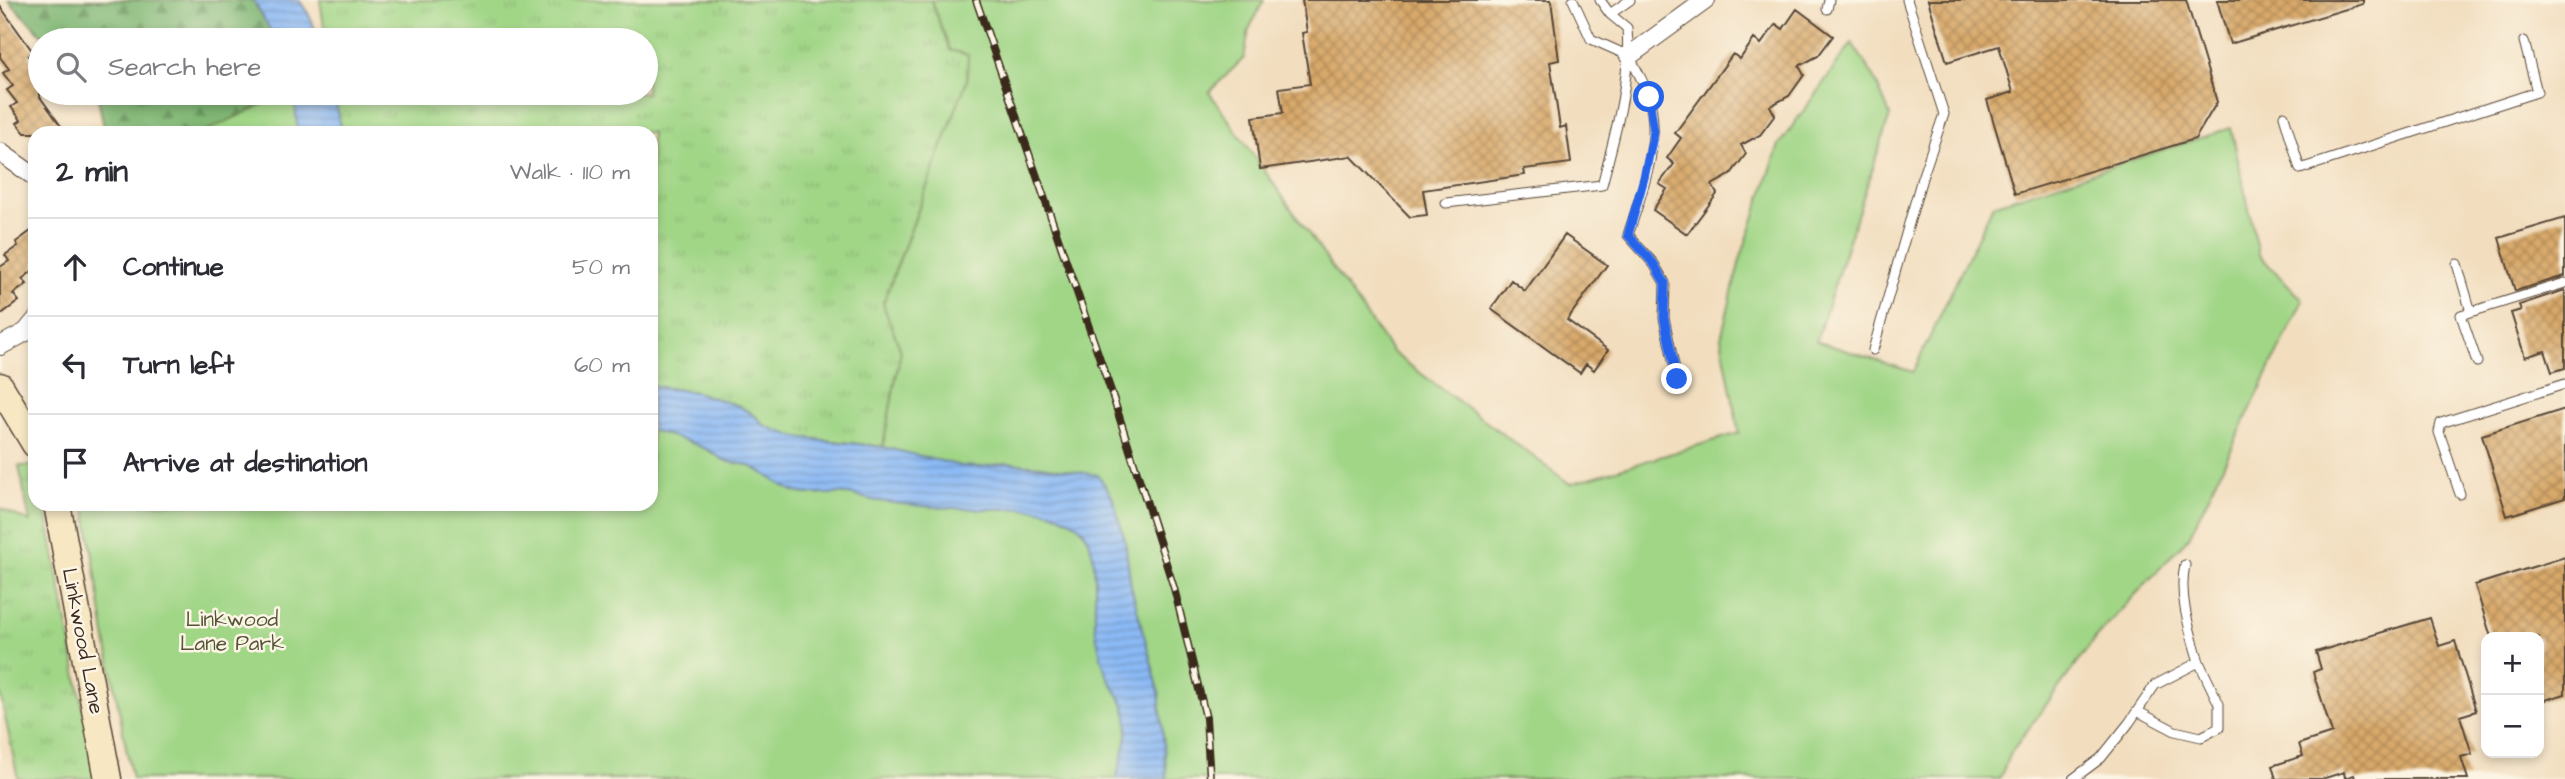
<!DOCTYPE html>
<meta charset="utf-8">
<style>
:root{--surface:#fff;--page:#f7f7f7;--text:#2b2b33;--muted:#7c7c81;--line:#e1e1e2}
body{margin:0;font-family:"Architects Daughter",sans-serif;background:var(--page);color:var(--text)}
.controls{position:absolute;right:21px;bottom:21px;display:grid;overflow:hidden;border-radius:14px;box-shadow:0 4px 10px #0003}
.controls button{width:63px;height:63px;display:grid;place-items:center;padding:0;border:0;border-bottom:2px solid var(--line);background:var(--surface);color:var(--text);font:35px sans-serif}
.stop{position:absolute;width:21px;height:21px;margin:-16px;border:5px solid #2563eb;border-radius:50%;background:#fff}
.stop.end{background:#2563eb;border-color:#fff;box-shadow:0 2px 7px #0008}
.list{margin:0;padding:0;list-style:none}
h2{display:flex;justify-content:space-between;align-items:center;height:91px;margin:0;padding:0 28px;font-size:30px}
h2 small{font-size:23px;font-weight:400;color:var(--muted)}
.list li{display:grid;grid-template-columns:46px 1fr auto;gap:21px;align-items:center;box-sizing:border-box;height:98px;padding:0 28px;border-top:2px solid var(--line)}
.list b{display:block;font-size:26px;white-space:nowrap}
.list em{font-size:23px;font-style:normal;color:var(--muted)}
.icon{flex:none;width:38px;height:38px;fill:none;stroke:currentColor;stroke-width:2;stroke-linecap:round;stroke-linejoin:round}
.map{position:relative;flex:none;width:2565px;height:779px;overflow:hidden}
.search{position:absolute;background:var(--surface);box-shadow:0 4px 10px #0003;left:28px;top:28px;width:630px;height:77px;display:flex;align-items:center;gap:18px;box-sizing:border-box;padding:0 24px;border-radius:38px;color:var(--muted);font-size:26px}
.panel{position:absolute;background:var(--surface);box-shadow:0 4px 10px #0003;left:28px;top:126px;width:630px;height:385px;border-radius:21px}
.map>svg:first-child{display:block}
</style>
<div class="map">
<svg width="2565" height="779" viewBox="0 0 2565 779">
<defs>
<pattern id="grass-tufts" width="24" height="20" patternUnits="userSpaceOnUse" patternTransform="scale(1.75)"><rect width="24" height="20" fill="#a1d687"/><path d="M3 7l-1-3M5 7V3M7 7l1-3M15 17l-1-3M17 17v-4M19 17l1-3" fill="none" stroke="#8cb874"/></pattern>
<pattern id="forest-firs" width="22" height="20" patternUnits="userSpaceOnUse" patternTransform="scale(1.75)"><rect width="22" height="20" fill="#80b774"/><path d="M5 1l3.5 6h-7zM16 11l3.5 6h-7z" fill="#6a955f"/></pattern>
<pattern id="water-rules" width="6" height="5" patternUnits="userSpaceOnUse" patternTransform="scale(1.75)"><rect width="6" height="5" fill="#8ab9f5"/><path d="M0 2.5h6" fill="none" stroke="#7297c6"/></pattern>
<pattern id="building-cross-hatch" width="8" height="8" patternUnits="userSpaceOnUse" patternTransform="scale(1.75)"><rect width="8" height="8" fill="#d8a96a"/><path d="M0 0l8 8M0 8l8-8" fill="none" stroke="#b08a57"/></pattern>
</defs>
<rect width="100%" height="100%" fill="#fcf5e5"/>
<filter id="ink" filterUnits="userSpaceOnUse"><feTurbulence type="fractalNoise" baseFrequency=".0143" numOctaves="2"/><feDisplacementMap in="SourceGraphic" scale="14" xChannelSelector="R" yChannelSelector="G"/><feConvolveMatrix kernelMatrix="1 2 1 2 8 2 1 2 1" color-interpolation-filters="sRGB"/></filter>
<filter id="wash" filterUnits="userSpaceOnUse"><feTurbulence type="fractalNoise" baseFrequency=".00686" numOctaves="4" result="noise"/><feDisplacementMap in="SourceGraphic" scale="28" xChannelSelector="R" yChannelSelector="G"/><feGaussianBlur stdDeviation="1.57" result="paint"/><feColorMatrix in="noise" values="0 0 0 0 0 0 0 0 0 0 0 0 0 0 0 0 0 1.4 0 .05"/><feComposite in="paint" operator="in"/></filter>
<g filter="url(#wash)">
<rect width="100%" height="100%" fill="#f2debf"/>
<path fill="url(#grass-tufts)" stroke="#6e8052" stroke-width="2" d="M 320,0 L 931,0 L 950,50 L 969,55 L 967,80 L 883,303 L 901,351 L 883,447 L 789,436 L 765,426 L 756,417 L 739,406 L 695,392 L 651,386 L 651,133 L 342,133 L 334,93 L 646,93 L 646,40 L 326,40 Z
M 19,466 L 32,466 L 35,474 L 35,504 L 45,504 L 96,779 L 18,779 L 0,693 L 0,508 L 30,522 Z"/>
<path fill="url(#forest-firs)" stroke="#5e7049" stroke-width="2" d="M 8,0 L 253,0 L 276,40 L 47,40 Z
M 97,93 L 294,93 L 298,133 L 105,133 Z"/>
<path fill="#a1d687" stroke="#6e8052" stroke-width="2" d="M 931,0 L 1264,0 L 1249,29 L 1244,58 L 1209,92 L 1392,352 L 1570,484 L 1739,433 L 1721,338 L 1740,260 L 1779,145 L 1852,43 L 1874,77 L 1890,115 L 1816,341 L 1913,372 L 1993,205 L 2231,128 L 2259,255 L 2303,300 L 2189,537 L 2097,636 L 2012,751 L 1999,779 L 132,779 L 105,635 L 85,504 L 651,504 L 651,386 L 695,392 L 739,406 L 756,417 L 765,426 L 789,436 L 883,447 L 901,351 L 883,304 L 967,80 L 968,55 L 950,50 Z
M 287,93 L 334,93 L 342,133 L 202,133 Z"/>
<path fill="url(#water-rules)" stroke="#62728a" stroke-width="2" d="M 253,0 L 299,0 L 308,13 L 320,40 L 276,40 Z
M 294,93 L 334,93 L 342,133 L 298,133 Z
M 651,386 L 695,392 L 739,406 L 756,417 L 765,426 L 796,437 L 883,447 L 961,466 L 981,467 L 1007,463 L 1041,466 L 1098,475 L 1112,496 L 1125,540 L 1131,586 L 1159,691 L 1167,779 L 1116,779 C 1121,760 1130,737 1127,717 C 1125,700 1113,690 1107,675 C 1102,665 1096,635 1095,624 C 1094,597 1101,540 1076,524 C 1042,502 1016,510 979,509 C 945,508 912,506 879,501 C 869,500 859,496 848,494 C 831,492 813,497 796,492 C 779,487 766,472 750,466 C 742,463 733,464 724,460 C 718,457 712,452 706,449 C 689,441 669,436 651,430 Z"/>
<g id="blocks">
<path fill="url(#building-cross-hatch)" d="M 1302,0 L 1551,0 L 1559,60 L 1550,62 L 1560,128 L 1566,126 L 1571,163 L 1524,169 L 1525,175 L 1423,190 L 1427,215 L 1410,217 L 1351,156 L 1260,169 L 1253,117 L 1283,113 L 1279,88 L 1310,84 L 1302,33 L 1307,32 Z
M 1928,0 L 2186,0 L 2217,102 L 2195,139 L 2015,194 L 1987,100 L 2013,92 L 1999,46 L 1947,62 Z
M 2217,0 L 2363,0 L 2363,4 L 2230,44 Z
M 0,6 L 33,52 L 28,56 L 37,69 L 31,73 L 40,85 L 40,97 L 66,133 L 25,133 L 17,123 L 21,120 L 11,107 L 17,103 L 7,90 L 13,86 L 3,73 L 9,69 L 0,57 Z
M 1797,9 L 1833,36 L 1818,56 L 1799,66 L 1804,75 L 1789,96 L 1770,106 L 1775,115 L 1760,135 L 1741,145 L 1746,154 L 1730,175 L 1712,185 L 1717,194 L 1687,234 L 1653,210 L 1667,189 L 1659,184 L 1674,164 L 1667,158 L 1681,138 L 1675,133 L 1733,54 L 1740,59 L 1754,39 L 1761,44 L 1776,24 L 1783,29 Z
M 2565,218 L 2565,276 L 2515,291 L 2499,238 Z
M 35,228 L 35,269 L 22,279 L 27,284 L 13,294 L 19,301 L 0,315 L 0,267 L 9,261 L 5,255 L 18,246 L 16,242 Z
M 1565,235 L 1607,265 L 1567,320 L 1608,350 L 1594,370 L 1586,364 L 1580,373 L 1491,309 L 1511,280 L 1525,291 Z
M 2565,290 L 2565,368 L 2552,372 L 2545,351 L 2525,357 L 2511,313 L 2521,310 L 2519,305 Z
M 2565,409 L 2565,498 L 2507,516 L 2482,435 Z
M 2565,557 L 2565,694 L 2539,702 L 2539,637 L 2491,637 L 2475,585 Z
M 2430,618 L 2439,646 L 2455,641 L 2476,711 L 2460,716 L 2472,754 L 2461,757 L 2468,779 L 2355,779 L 2354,775 L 2345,778 L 2344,772 L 2322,779 L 2276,779 L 2272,766 L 2303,756 L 2299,744 L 2332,733 L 2313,672 L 2321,669 L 2316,652 Z"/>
</g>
</g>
<g filter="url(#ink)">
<use href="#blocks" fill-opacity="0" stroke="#564536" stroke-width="2"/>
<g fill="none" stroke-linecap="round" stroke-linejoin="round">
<defs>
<path id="lane" d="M 1573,0 L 1591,39 L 1629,56 C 1636,69 1644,82 1648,95 C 1663,140 1642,192 1628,235 L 1654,264 L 1665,283 L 1664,318 L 1677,379
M 1600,0 L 1610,14 L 1630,0
M 1827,9 L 1829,0
M 2284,116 L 2300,169 L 2537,92 L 2524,41
M 1446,203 L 1602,185 C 1615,134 1631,81 1627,28 L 1610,14
M 2457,264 L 2471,312
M 1873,350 L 1922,178 L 1944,114 L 1907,0
M 2477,362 L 2461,315 L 2565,283
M 2460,494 L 2439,432 L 2441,423 L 2565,384
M 2185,565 C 2178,596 2190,631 2199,662
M 2073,779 L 2101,758 L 2129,723 L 2155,685 L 2199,662 L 2219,704 L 2219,728 L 2201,737 L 2175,731 L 2137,711"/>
<path id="street" d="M 1629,56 L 1706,0
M 0,152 L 35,177
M 0,346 L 26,332 L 35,321"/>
<path id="secondary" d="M 0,386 L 35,444
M 57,504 L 108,779"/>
</defs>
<use href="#lane" stroke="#564536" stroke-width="11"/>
<use href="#street" stroke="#564536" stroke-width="20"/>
<use href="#secondary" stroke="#564536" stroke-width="29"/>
<use href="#lane" stroke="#fff" stroke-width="9"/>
<use href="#street" stroke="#fff" stroke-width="18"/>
<use href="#secondary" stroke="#f7e8c3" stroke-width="26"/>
<defs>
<path id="rail" d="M 976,0 L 1111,391 L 1174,588 L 1206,718 L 1210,779"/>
</defs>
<use href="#rail" stroke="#3b2a1e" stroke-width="8"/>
<use href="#rail" stroke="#fcf5e5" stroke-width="5" stroke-dasharray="16" stroke-linecap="butt"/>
</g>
</g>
<g fill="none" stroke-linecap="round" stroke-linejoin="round" filter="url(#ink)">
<path stroke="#2563eb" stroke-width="9" d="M 1649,97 L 1654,132 L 1644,178 L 1628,235 L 1654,264 L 1665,283 L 1664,318 L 1677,379"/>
</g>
<g text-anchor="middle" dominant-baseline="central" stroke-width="5" stroke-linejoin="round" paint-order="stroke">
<g font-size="21" fill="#545538" stroke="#fcf5e5">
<text x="232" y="619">Linkwood<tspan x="232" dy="24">Lane Park</tspan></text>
</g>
<g font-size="21" fill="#3b2a1e" stroke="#fcf5e5">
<text transform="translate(83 641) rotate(79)">Linkwood Lane</text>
</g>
</g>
</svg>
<div class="controls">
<button>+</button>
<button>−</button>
</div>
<div class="stop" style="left:1649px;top:97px"></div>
<div class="stop end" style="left:1677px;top:379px"></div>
<div class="search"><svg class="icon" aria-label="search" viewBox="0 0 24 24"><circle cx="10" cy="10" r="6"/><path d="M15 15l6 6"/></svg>Search here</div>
<section class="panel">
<h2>2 min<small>Walk · 110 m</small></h2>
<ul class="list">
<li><svg class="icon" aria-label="ahead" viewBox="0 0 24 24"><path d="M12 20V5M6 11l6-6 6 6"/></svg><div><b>Continue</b></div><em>50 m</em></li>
<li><svg class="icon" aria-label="left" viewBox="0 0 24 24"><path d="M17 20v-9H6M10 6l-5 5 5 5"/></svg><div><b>Turn left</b></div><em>60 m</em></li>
<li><svg class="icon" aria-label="arrive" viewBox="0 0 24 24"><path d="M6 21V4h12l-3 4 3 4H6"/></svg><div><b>Arrive at destination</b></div></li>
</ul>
</section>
</div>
